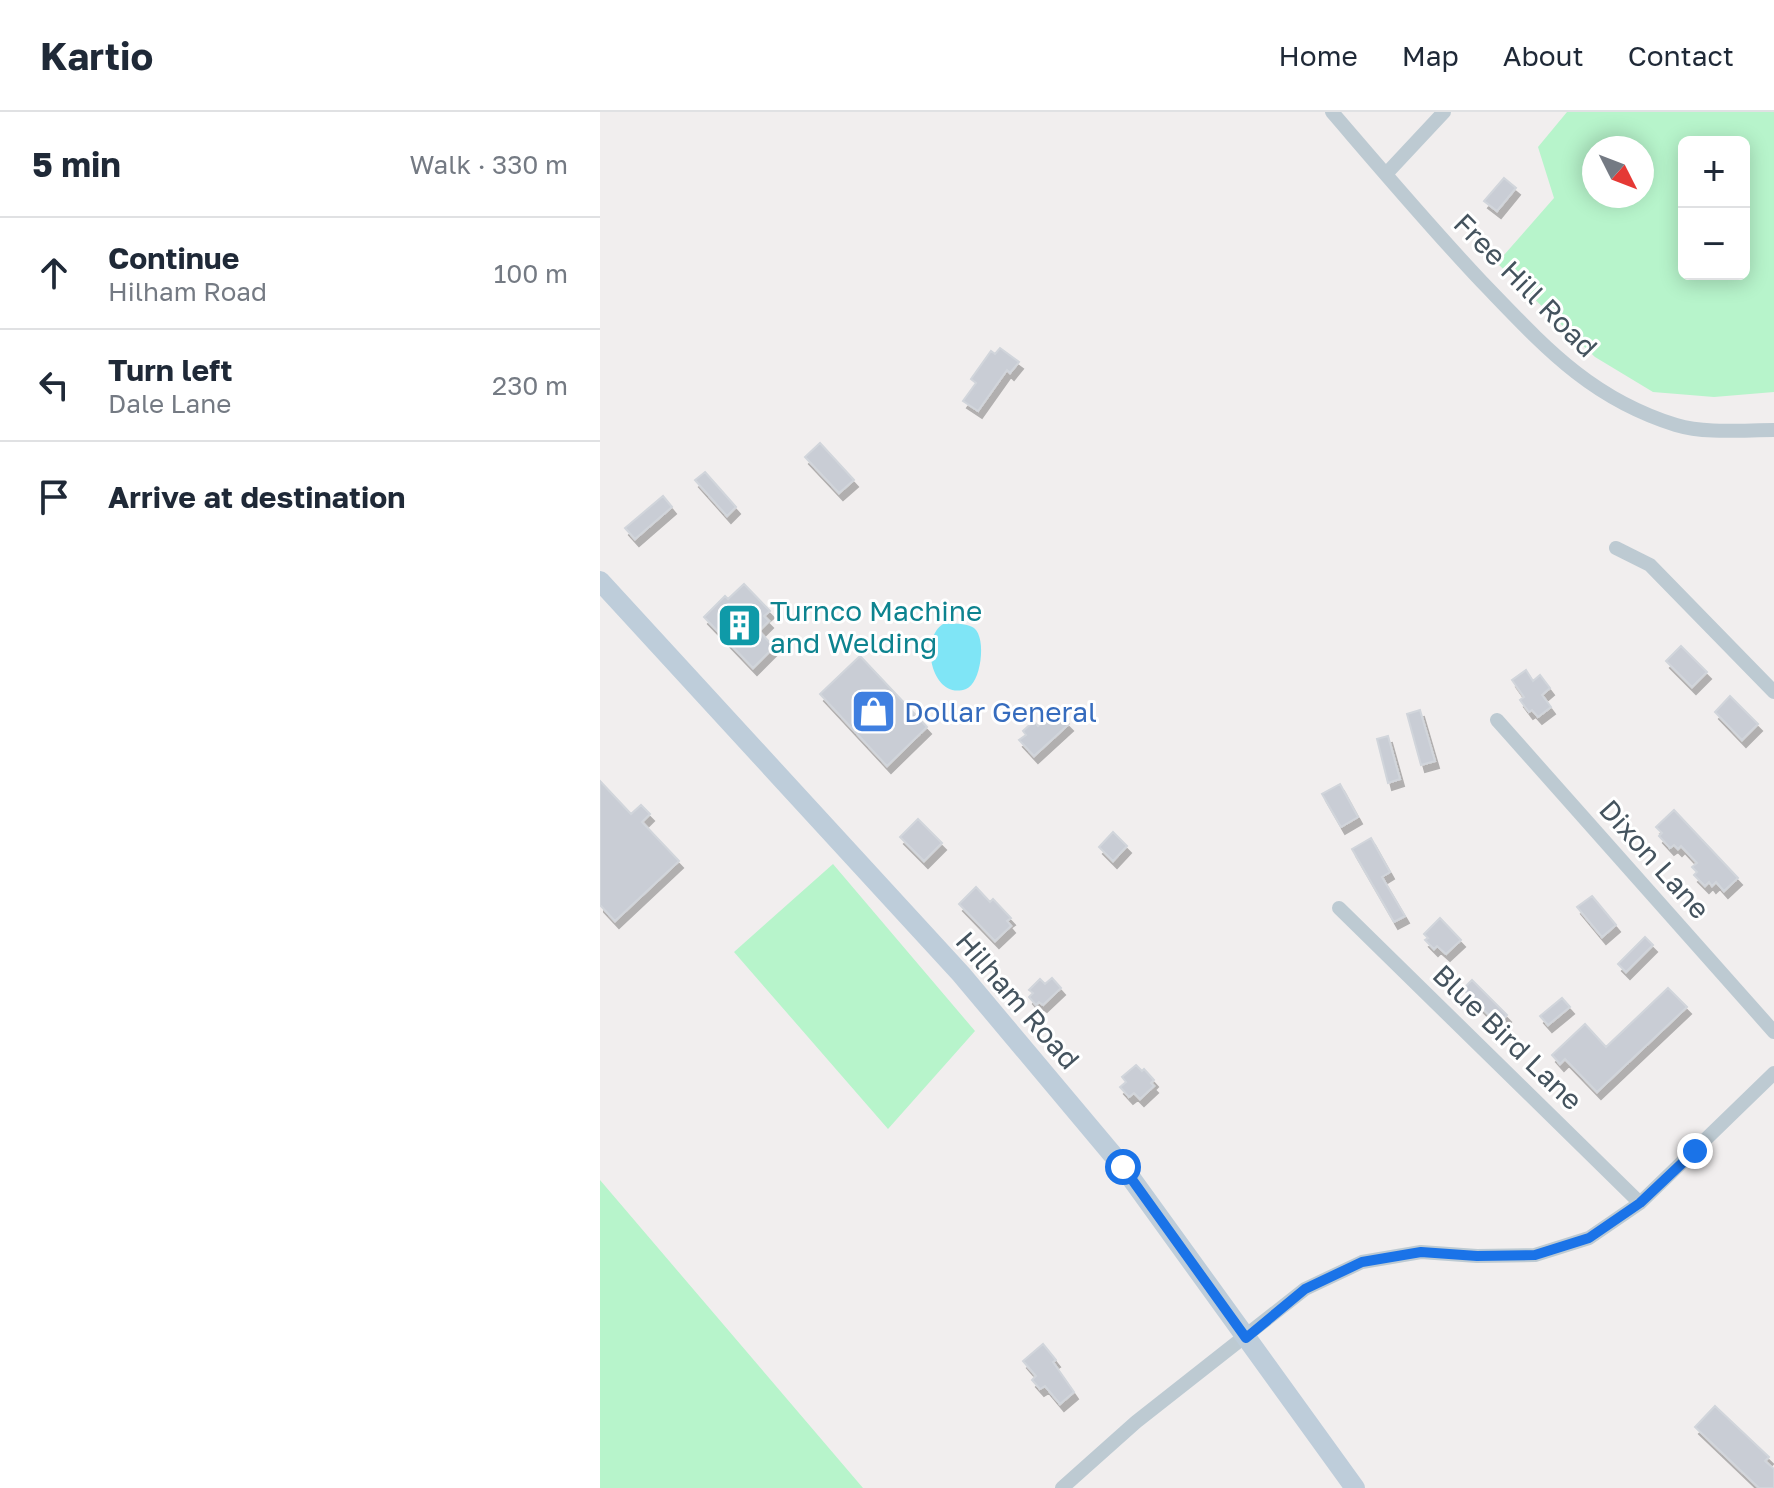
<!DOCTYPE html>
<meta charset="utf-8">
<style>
:root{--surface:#fff;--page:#f6f6f7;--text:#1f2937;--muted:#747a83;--line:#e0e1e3}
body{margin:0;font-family:"Golos Text",sans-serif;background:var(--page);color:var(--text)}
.controls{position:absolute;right:24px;top:24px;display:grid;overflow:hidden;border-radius:12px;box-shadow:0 4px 20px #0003}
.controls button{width:72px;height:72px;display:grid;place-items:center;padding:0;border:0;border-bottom:2px solid var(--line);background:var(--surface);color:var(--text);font:40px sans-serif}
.compass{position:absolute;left:982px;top:24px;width:72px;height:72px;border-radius:50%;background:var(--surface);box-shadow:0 4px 20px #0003;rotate:132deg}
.stop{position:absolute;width:24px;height:24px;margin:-18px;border:6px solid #1a73e8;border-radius:50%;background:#fff}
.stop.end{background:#1a73e8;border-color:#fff;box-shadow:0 2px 8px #0008}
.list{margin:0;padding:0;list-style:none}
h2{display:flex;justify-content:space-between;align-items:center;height:104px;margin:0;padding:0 32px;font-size:34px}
h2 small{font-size:26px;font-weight:400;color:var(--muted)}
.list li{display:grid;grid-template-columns:52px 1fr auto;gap:24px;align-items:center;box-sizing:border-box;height:112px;padding:0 32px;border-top:2px solid var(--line)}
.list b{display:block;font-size:30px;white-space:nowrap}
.list p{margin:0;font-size:26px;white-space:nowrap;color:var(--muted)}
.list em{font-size:26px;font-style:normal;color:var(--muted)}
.icon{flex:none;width:44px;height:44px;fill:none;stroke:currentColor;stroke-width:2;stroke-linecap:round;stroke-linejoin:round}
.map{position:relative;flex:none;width:1174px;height:1376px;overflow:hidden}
header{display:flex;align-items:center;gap:48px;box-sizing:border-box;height:112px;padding:0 40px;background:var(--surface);border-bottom:2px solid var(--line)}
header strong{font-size:38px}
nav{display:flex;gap:44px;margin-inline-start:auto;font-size:28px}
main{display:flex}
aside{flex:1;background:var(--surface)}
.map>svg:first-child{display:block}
</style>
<header>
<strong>Kartio</strong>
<nav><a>Home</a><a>Map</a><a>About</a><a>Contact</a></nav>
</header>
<main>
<aside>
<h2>5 min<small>Walk · 330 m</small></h2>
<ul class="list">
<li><svg class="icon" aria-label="ahead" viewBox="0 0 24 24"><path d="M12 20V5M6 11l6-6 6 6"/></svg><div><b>Continue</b><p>Hilham Road</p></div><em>100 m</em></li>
<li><svg class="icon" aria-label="left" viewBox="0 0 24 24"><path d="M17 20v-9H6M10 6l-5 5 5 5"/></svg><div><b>Turn left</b><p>Dale Lane</p></div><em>230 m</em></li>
<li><svg class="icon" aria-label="arrive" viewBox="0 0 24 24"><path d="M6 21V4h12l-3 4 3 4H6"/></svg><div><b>Arrive at destination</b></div></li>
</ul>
</aside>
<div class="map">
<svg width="1174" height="1376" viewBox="0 0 1174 1376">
<defs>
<filter id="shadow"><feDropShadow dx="4" dy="7" stdDeviation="0" flood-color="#0004"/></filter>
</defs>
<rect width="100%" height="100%" fill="#f1eeee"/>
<path fill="#b7f4cb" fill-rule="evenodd" d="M 967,0 L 1174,0 L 1174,280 L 1114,285 L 1053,280 L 995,245 L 897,151 L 954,86 L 938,35 ZM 1084,30 L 1144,30 L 1144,162 L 1084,162 ZM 994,36 L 1042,36 L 1042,84 L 994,84 Z
M 233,752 L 375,919 L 288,1017 L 134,840 Z
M 0,1068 L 263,1376 L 0,1376 Z"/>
<path fill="#7fe5f6" d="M 343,512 C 352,511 366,511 374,516 C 387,526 381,572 366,577 C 332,589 319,527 343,512 Z"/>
<path fill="#c9cdd5" stroke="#d1d5db" stroke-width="2" filter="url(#shadow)" d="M 904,66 L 916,76 L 897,99 L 884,89 Z
M 400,236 L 419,250 L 410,261 L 407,258 L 378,299 L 363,289 L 376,271 L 371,267 L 391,239 L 395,242 Z
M 220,331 L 254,368 L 239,381 L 205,345 Z
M 105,360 L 136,395 L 127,404 L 95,368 Z
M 63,384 L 72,395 L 35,427 L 25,416 Z
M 144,472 L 170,499 L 164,504 L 169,509 L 159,519 L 174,535 L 153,556 L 104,505 L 125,484 L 128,487 Z
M 1081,534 L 1107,560 L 1092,575 L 1066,549 Z
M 260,544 L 327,615 L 287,654 L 220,582 Z
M 926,558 L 933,569 L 940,563 L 950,576 L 942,583 L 951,595 L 938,605 L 932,598 L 929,600 L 920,588 L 924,585 L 912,568 Z
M 1130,584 L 1158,612 L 1142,628 L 1115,600 Z
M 820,598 L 835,649 L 821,653 L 807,602 Z
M 456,599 L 469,612 L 434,644 L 419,628 L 426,623 L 423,619 L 434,609 L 438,614 Z
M 788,624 L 800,667 L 788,671 L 777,627 Z
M 0,669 L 31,702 L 41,693 L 50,702 L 42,710 L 79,749 L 15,809 L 0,793 Z
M 740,672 L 758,705 L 741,715 L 722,682 Z
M 1074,698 L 1138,766 L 1124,779 L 1116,770 L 1112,774 L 1109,770 L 1105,774 L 1094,763 L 1097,760 L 1092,755 L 1097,751 L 1081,734 L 1078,737 L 1074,733 L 1070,736 L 1059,724 L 1062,721 L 1056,715 Z
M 318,707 L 342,731 L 324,749 L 300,725 Z
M 513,720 L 527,734 L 513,749 L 499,735 Z
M 771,726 L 790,760 L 782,765 L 805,804 L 794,810 L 752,737 Z
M 376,775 L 390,790 L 393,787 L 411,806 L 407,809 L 411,814 L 395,829 L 359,792 Z
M 992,784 L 1016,813 L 1002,825 L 977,795 Z
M 840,806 L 861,828 L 846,842 L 837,834 L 834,837 L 825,828 L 828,826 L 824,822 Z
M 1045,825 L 1053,833 L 1026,860 L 1018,852 Z
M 452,866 L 461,876 L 443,893 L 439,890 L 436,893 L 429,885 L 433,881 L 429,878 L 440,867 L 445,872 Z
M 872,868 L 907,903 L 898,912 L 863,877 Z
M 1068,876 L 1087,895 L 997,980 L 965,947 L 960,952 L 952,943 L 985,912 L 1006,935 Z
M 962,886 L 970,895 L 948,913 L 940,904 Z
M 536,953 L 542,959 L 544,957 L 554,968 L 551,971 L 554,974 L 540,987 L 534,981 L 529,985 L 520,975 L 526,970 L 522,965 Z
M 443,1232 L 456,1248 L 453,1250 L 474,1280 L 460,1292 L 445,1274 L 440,1277 L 432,1268 L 436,1264 L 423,1249 Z
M 1115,1294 L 1169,1345 L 1165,1349 L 1174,1357 L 1174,1376 L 1159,1376 L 1095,1315 Z"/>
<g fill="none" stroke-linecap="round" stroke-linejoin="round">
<path stroke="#bdcad2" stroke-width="14" d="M 732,0 C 781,57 830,115 882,170 C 943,233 989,286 1076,313 C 1106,322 1143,318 1174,318
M 786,62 L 844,0
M 1016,436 L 1050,453 L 1174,580
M 897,608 L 1174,920
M 739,796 L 1040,1091
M 462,1376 L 536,1310 L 705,1177 L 762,1150 L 821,1140 L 877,1144 L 935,1143 L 989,1126 L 1040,1091 L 1174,961"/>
<path stroke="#becdda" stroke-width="20" d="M 0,469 L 361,862 L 523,1055 L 755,1376"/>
</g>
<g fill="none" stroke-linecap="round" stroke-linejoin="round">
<path stroke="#1a73e8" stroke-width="10" d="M 523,1055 L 646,1226 L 705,1177 L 762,1150 L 821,1140 L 877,1144 L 935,1143 L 989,1126 L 1040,1091 L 1095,1039"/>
</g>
<defs>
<symbol id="building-square" viewBox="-11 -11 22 22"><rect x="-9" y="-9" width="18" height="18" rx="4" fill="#0f9aa8" stroke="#fff"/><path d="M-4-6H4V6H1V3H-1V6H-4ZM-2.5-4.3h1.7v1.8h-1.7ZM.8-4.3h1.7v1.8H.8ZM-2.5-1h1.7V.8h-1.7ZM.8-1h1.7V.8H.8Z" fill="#fff"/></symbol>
<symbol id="shop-square" viewBox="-11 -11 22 22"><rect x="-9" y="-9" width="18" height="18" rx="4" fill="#3f7fe0" stroke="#fff"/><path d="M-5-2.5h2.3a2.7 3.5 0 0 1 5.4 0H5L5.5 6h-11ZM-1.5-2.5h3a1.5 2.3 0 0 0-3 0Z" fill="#fff"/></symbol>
</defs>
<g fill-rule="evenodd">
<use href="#building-square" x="114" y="488" width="51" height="51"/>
<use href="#shop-square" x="248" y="574" width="51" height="51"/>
</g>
<g text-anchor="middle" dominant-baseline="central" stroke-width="6" stroke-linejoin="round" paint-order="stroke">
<g font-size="28" fill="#44535e" stroke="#fff">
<text transform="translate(926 173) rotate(45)">Free Hill Road</text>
<text transform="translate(1055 747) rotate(48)">Dixon Lane</text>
<text transform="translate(418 888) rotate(49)">Hilham Road</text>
<text transform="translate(908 925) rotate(44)">Blue Bird Lane</text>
</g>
<g font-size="28" fill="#0d838f" stroke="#fff" text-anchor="start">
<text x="170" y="498">Turnco Machine<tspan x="170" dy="32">and Welding</tspan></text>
</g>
<g font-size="28" fill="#366cbe" stroke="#fff" text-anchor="start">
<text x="304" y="599">Dollar General</text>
</g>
</g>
</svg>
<div class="controls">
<button>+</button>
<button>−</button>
</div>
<svg class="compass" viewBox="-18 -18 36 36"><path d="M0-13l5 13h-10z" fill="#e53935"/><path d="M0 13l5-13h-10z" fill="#747a83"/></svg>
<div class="stop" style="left:523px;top:1055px"></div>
<div class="stop end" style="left:1095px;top:1039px"></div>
</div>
</main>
